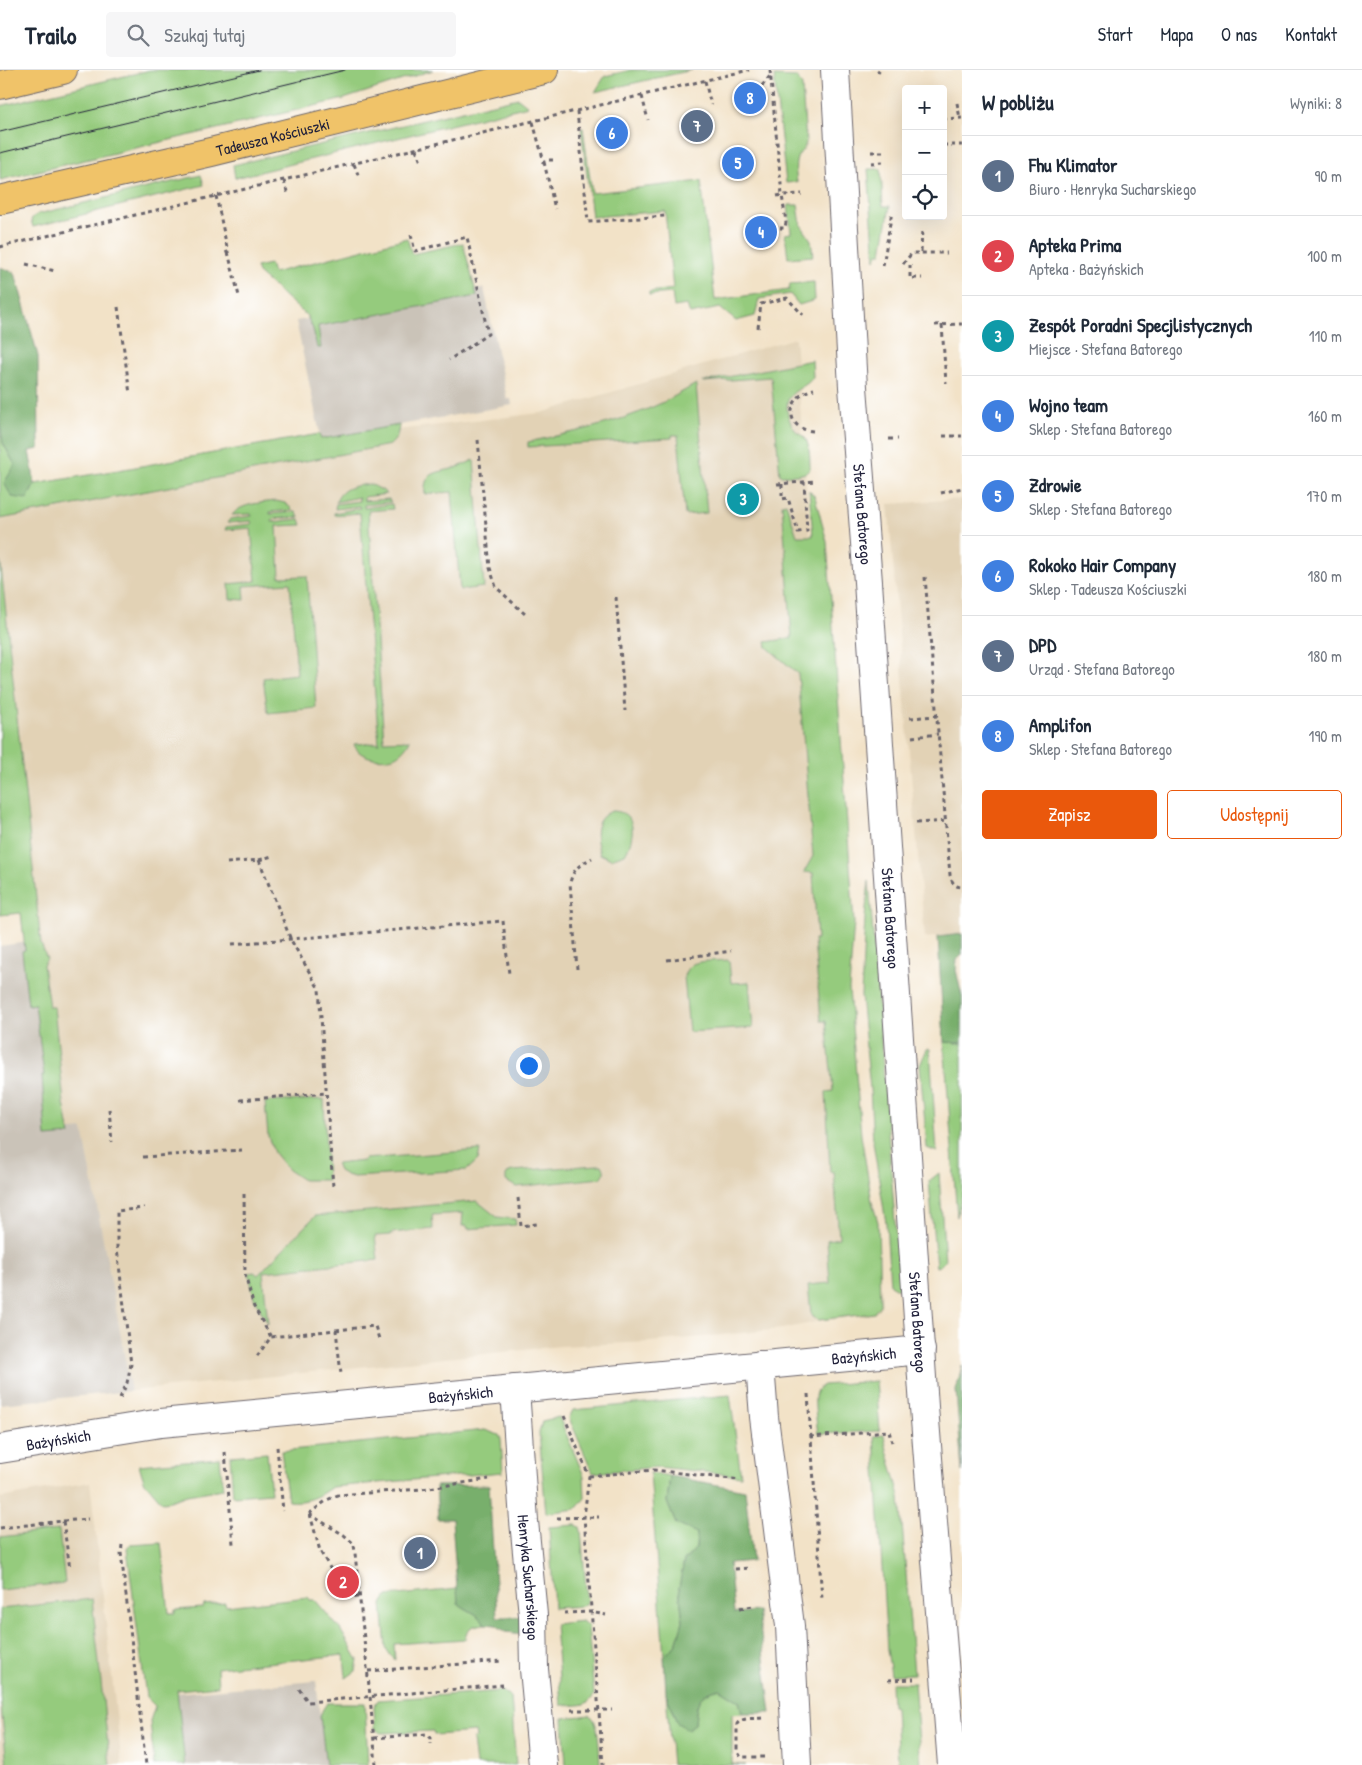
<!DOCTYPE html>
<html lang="pl">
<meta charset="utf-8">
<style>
:root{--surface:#fff;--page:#f6f6f7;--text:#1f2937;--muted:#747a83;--line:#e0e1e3;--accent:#ea580c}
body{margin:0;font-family:"Patrick Hand",sans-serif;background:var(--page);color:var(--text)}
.controls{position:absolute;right:15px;top:15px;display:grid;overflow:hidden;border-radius:5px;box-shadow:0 5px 20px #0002}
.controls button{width:45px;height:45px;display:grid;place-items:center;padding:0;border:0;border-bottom:1px solid var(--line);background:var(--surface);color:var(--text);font:25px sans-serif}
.you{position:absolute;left:528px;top:995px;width:18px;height:18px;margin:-12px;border:4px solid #fff;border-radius:50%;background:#1a73e8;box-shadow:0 0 0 8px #1a73e833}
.badge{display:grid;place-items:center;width:32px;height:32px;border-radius:50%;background:var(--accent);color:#fff;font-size:16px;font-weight:700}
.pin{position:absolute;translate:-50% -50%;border:2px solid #fff;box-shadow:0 1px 5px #0006}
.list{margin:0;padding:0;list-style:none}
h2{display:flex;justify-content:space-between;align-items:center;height:65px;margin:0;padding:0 20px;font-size:21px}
h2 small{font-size:16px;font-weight:400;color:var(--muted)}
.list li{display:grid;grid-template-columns:32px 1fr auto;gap:15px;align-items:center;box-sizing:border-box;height:80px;padding:0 20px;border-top:1px solid var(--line)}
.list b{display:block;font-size:19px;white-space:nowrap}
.list p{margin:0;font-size:16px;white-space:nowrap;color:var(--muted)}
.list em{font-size:16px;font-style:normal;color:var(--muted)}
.actions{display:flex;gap:10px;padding:15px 20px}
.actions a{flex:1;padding:11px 0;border:1px solid var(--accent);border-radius:5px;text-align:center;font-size:18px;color:var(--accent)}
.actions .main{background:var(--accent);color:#fff}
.icon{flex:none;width:28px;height:28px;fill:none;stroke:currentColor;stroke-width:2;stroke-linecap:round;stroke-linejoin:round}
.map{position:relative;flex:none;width:962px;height:1695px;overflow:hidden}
header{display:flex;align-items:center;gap:30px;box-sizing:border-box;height:70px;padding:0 25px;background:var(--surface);border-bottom:1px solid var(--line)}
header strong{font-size:24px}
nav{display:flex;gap:28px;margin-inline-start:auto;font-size:18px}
.search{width:350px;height:45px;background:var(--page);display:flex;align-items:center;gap:12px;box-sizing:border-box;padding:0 18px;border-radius:5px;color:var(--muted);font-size:19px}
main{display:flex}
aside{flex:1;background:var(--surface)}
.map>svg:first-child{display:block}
</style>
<header>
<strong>Trailo</strong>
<div class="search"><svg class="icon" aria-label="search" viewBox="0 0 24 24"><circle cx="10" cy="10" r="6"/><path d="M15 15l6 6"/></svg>Szukaj tutaj</div>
<nav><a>Start</a><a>Mapa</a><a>O nas</a><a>Kontakt</a></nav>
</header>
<main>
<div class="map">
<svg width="962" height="1695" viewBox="0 0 962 1695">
<rect width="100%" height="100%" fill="#fff"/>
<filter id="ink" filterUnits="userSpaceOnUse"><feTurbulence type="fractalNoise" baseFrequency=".02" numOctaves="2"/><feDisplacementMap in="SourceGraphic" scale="10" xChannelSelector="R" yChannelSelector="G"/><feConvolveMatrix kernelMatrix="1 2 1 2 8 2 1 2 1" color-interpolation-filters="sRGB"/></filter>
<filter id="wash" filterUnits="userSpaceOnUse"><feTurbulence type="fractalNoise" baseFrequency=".0096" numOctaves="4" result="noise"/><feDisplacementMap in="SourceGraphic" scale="20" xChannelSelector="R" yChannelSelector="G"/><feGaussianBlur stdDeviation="1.12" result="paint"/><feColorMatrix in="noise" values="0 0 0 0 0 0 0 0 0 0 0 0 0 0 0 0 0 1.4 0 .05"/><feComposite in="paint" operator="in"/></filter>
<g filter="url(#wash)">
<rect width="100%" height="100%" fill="#f2e2c7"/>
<path fill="#e2d2b5" d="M 795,268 L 859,1115 L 877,1155 L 882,1235 L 875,1244 L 821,1251 L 782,1259 L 650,1272 L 560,1276 L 131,1321 L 83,1060 L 51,1062 L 0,643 L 0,421 L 319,364 L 321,369 L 541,343 Z
M 962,429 L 962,864 L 925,868 L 888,434 Z
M 90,1412 L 122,1695 L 0,1695 L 0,1428 Z"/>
<path fill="#cac3b8" d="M 484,218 L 507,329 L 511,329 L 512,335 L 321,369 L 296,251 Z
M 28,872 L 51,1062 L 83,1059 L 131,1321 L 0,1334 L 0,876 Z
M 316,1611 L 326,1695 L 183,1695 L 175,1623 Z"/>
<path fill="#95cb7d" stroke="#5c765c" d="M 150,0 L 433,0 L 344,29 L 0,110 L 0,36 Z
M 631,0 L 692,0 L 595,22 L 605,6 Z
M 774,6 L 797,7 L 802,16 L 806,72 C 805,79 801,81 798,86 C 794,94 796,104 797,112 L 786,113 Z
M 518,28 L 528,36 L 235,108 L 233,95 Z
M 581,58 L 583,58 L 592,123 L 701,111 L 715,230 L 789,220 L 790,214 L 814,212 L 815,230 L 799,235 L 790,224 L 759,229 L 755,246 L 736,251 L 720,238 L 690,244 L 687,235 L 674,237 L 672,223 L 649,225 L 649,222 L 673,219 L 665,141 L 592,147 Z
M 868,99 L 881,99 L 883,136 L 890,136 L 882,183 L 879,183 L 875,190 Z
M 201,105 L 204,115 L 33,157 L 31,150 L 33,147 L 38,144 Z
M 788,135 L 798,135 L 801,155 L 811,170 L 813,186 L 788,188 L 785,164 L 791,163 Z
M 407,168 L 412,184 L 463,173 L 477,226 L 318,256 L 321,278 L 317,278 L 313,259 L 307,246 L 258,203 L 256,197 L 270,194 L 273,203 Z
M 812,290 L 813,307 C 807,317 795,318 789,328 C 784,337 789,353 796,361 C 798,363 803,365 805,368 C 810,375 810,391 810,399 C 804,407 789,405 780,405 L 771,307 L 703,312 Z
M 696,314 L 707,443 L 685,445 L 678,365 L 672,365 L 672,368 L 528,377 L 528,372 C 571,363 614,354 655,336 C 669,330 682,322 696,314 Z
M 0,354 L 3,373 L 15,395 L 27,429 L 35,414 L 130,398 L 319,364 L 321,369 L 399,355 C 398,364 397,369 390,375 L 0,449 Z
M 474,390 L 484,517 L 460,520 L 452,422 L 425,424 C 423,401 438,403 455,398 C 462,396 467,393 474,390 Z
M 370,414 L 382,420 L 387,424 L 364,427 L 364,431 L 389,429 L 391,432 L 364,435 L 364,438 L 392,434 L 393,439 L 368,441 L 384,671 L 410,670 C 407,677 400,685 393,687 C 380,691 358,688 354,674 L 379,673 L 360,443 L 334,445 L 334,443 L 360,438 L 359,436 L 335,439 L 336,434 L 359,431 L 359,427 L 336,432 C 342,416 356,416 370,414 Z
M 809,420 L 815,427 L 827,472 L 854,852 L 849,919 L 861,1065 L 872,1132 L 878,1152 L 880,1235 L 874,1243 L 819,1250 L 813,1247 L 811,1243 L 808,1215 L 830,1213 L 827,1170 L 839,1168 L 834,1102 L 830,1102 L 826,1022 L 833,1021 L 826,951 L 821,951 L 814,870 L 817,870 L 813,803 L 804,802 L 813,786 L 798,604 L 767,577 L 766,572 L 792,568 L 782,434 L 786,433 L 797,466 L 813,466 Z
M 276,431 L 285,433 L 293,440 L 270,442 L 270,444 L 296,442 L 299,447 L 272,449 L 272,452 L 300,449 L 302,455 L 277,456 L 280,507 L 307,506 L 316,638 L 268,643 L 263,608 L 297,604 L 290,513 L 244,516 L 245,530 L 230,529 L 229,514 L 256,511 L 251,458 L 225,460 L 226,457 L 252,454 L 251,451 L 227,453 L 230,449 L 252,446 L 251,444 L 232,445 C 241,433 262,433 276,431 Z
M 0,487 L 41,874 L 47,889 L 43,895 L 49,937 L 54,937 L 64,1033 L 70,1065 L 46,1067 L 42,1005 L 44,1005 L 35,934 L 28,935 L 22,881 L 25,880 L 21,843 L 0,845 Z
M 612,741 C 638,741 635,768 625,784 L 611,789 L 600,784 C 595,767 592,749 612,741 Z
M 869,811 L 900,1218 L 895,1218 L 890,1215 L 886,1153 L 873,1072 L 870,1019 L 861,925 L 865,847 Z
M 729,890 L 731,913 L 749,912 L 753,958 L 689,962 L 684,906 C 685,903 687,898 691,895 C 698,890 720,891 729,890 Z
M 944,972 L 962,973 L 962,1124 L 957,1147 Z
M 927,979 L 930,979 L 937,1082 L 927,1078 L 920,995 Z
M 324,1029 L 327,1110 L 303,1110 L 288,1100 L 274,1083 L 268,1066 L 265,1032 Z
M 480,1080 L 478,1090 L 467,1100 L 354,1107 L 346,1105 L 339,1101 L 336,1094 L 363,1091 L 364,1089 Z
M 598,1095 L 602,1095 C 605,1100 605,1104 601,1108 L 516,1117 L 506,1111 L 506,1106 L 509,1102 L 513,1101 Z
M 939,1103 L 945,1191 L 940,1196 L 936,1197 L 929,1111 Z
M 477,1131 L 497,1147 L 515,1149 L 516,1155 L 468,1159 L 467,1156 L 462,1156 L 463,1143 L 432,1145 L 433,1159 L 391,1163 L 391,1165 L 375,1166 L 378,1190 L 263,1202 L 268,1254 L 254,1228 L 249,1203 L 254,1202 L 258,1205 L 315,1146 Z
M 876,1311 L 880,1361 L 818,1364 C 817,1354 812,1327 817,1320 C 818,1318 821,1316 823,1315 Z
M 730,1325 L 741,1406 L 658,1397 L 593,1403 L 569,1348 L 573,1340 Z
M 559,1347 L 584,1406 L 585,1428 L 576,1439 L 546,1443 L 539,1363 L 542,1351 Z
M 485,1360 L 499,1365 L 501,1369 L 503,1402 L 332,1417 C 318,1427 306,1433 288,1431 L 281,1381 Z
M 884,1365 C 887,1386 896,1406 900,1428 L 914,1604 L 891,1605 L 887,1580 L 874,1366 Z
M 267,1383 L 271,1423 L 233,1426 L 230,1386 Z
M 220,1388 L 223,1419 L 187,1425 L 170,1431 L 162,1432 L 144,1411 L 139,1395 Z
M 650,1403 L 670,1406 L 667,1432 L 676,1454 L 697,1462 L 696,1478 L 684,1491 L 679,1518 L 683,1551 L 676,1575 L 664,1586 Z
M 576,1455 L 580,1457 L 581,1461 L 587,1530 L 585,1534 L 582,1536 L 554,1538 L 549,1457 Z
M 59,1460 L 65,1513 L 0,1520 L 0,1467 Z
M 161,1473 L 169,1543 L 175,1543 L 175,1540 L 203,1538 L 204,1535 L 225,1533 L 226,1536 L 308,1527 L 310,1530 L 315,1530 L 340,1559 L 358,1590 L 356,1601 L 346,1608 L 344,1585 L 217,1598 L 218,1616 L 177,1620 L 185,1695 L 154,1695 L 150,1651 L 155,1636 L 146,1627 L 127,1479 L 130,1475 Z
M 458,1519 L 458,1533 C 467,1541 479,1543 485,1554 C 472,1556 468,1556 465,1569 L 394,1574 L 395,1590 L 389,1584 L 386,1578 L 382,1534 L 387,1526 Z
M 92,1529 L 110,1695 L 7,1695 L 0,1626 L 0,1539 Z
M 582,1551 L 588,1556 L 594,1625 C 588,1638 573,1635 561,1635 L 555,1554 Z
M 891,1613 L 914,1613 L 921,1695 L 898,1695 L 895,1637 L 892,1636 Z
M 720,1619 L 739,1631 L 742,1643 L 732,1644 L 732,1694 L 746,1695 L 672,1695 L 666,1623 L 677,1653 L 695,1654 C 697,1632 696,1625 720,1619 Z
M 502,1621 L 511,1627 L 516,1695 L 476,1695 L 473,1669 L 476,1668 L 475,1662 L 434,1665 L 433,1661 L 381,1663 L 375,1659 L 374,1636 L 378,1630 Z
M 327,1633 L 365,1633 L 368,1695 L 326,1695 L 320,1646 L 323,1639 Z
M 590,1645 C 600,1652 599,1683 600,1695 L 566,1695 L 563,1648 Z"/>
<path fill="#78af6c" stroke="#4d6854" d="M 0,197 L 15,203 L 38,286 L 39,379 L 29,381 L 35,414 L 27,429 L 12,427 L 4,413 L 15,395 L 3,373 L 0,354 Z
M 962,864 L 962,885 L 957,890 L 956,900 L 962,927 L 962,973 L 944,972 L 938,867 Z
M 962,1296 L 962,1402 L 956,1320 Z
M 670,1406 L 745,1420 L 753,1491 L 729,1493 L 734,1543 L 758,1541 L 771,1643 L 742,1643 L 739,1631 L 720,1619 C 696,1625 697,1632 695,1654 L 688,1659 L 677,1653 L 666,1623 L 664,1586 L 676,1575 L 683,1551 L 679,1518 L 684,1491 L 696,1478 L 697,1463 L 676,1454 L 667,1432 Z
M 489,1415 L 497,1547 L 521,1547 L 523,1564 L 506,1562 L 496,1555 L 485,1554 C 479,1543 467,1541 458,1533 L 452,1449 L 438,1449 L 436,1416 Z"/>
</g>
<g filter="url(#ink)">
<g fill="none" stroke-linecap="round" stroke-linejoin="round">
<defs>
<g id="minor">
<path id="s1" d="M 835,0 L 853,317 L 868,512 L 924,1337 L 952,1695"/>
<path d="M 760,1295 L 764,1347 L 790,1556 L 797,1695"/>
<path id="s2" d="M 515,1319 L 524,1451 L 533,1545 L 534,1599 L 543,1695"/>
<path id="s3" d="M 0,1379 L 161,1353 L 921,1280"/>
</g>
<g id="major">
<path d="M 0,15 L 63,0"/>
<path id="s4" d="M 0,130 L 211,82 L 544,0"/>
</g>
</defs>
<use href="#minor" stroke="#6b656c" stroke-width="30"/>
<use href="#major" stroke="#6b656c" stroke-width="30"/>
<path stroke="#6b656c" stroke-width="3" stroke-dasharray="4 4" stroke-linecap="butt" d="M 770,0 L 782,125 L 802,124
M 877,0 L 882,4
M 705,11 L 711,35
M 757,22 L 770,6
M 642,26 L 648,50
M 957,33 L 960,48
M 577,41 L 588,152 L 665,146
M 943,49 L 962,48
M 533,52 L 544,92 L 539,95
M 943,75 L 962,75
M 416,79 L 421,92
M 871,82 L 886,82
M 549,90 L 553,90
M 544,92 L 555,139
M 871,93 L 883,92
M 354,94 L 359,107
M 284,111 L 288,125
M 216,126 L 228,182 L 223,184
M 777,126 L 782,125 L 786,152 L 785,158 L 780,158
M 411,165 L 415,181 L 467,167 L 488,264 L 449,290
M 0,177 L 749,0
M 228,182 L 239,226
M 921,182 L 922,158
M 26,194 L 55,201
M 903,194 L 912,183 L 947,183
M 910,195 L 910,208 L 922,208
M 883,196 L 892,141
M 118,237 L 130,324
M 935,255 L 962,254
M 942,255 L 946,313
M 758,258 L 761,234 L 787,228 L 803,245
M 813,361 C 783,359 786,326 814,319
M 943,366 L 962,366
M 889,369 L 898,369
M 478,370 L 490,498 L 496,517 L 526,545
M 777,414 L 816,411
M 782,414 L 782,429 L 788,428 L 798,462 L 807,461 L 804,412
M 941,423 L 962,418
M 925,507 L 950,805 C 952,812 954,817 962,817
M 616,527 L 625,641
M 910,648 L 937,646
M 912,667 L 938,664
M 916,753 L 946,751
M 259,790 L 272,786
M 227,793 L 259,790 L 291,870 L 319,919 L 333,1117
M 232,874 L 503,851 L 509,904
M 667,890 L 731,881
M 577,899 L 570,813 C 573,799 579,795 592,788
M 240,1030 L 327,1023
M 109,1039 L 112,1072
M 143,1087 L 242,1080
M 244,1124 L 245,1205 L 254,1237 L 271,1267
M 518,1128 L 521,1156 L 537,1154 L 537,1157
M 336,1260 L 375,1256 L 379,1269
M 257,1286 L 271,1267 L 336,1260 L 341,1304
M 808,1324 L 822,1529
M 120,1328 L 127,1313 L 131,1294 L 117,1178 L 117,1141 L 144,1138
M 564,1346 L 589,1406 L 584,1447 L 603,1695
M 810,1367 L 889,1361 L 892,1372
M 277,1377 L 283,1441
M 225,1382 L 233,1474
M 589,1406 L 654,1400 L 740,1410
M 309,1444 L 344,1465 L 354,1474 L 370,1626 L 376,1695
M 309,1444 L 327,1430 L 338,1425 L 422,1419 L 489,1409
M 310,1444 L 320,1481 L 341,1517 L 360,1529
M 557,1448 L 599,1447
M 63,1451 L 88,1449
M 0,1458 L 63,1451 L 70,1499
M 122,1475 L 121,1483 L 146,1695
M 735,1499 L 751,1498
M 740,1538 L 754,1536
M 564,1543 L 590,1542 L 606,1545
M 368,1601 L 502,1591
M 888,1610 L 914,1609
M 299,1619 L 308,1632 L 503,1615
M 571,1640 L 612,1640
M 762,1648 C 753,1649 742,1647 737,1654 L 737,1681 L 741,1687 L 764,1687
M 374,1668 L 427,1664 L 431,1668 L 431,1674"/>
<use href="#minor" stroke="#fff" stroke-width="28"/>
<use href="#major" stroke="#f0c369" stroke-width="28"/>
<path stroke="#22223b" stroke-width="1" d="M 0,62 L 259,0
M 0,83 L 345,0"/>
</g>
</g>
<g text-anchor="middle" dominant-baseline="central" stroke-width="5" stroke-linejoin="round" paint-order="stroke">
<g font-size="16" fill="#22223b" stroke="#fff">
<text stroke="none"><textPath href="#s4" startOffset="280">Tadeusza Kościuszki</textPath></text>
<text stroke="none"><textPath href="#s1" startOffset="445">Stefana Batorego</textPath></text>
<text stroke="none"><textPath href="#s1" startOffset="850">Stefana Batorego</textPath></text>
<text stroke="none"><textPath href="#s1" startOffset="1255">Stefana Batorego</textPath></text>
<text stroke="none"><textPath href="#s3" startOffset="869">Bażyńskich</textPath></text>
<text stroke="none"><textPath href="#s3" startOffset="464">Bażyńskich</textPath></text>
<text stroke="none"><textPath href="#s3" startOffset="59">Bażyńskich</textPath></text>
<text stroke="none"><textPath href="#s2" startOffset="189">Henryka Sucharskiego</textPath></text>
</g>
</g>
</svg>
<div class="controls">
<button>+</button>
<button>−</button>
<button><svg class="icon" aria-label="locate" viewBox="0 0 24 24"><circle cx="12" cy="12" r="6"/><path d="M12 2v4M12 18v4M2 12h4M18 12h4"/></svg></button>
</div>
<div class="you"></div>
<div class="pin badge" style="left:420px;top:1483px;background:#5c6f8a">1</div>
<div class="pin badge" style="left:343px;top:1512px;background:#e0444e">2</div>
<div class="pin badge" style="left:743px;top:429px;background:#0f9aa8">3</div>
<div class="pin badge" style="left:761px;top:162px;background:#3f7fe0">4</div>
<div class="pin badge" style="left:738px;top:93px;background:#3f7fe0">5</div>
<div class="pin badge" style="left:612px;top:63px;background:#3f7fe0">6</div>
<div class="pin badge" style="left:697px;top:56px;background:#5c6f8a">7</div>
<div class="pin badge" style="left:750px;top:28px;background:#3f7fe0">8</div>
</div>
<aside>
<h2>W pobliżu<small>Wyniki: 8</small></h2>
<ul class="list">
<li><span class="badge" style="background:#5c6f8a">1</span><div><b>Fhu Klimator</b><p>Biuro · Henryka Sucharskiego</p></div><em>90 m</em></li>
<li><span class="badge" style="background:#e0444e">2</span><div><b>Apteka Prima</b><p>Apteka · Bażyńskich</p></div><em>100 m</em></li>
<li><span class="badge" style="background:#0f9aa8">3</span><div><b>Zespół Poradni Specjlistycznych</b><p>Miejsce · Stefana Batorego</p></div><em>110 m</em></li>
<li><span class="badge" style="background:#3f7fe0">4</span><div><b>Wojno team</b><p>Sklep · Stefana Batorego</p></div><em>160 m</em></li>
<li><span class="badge" style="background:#3f7fe0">5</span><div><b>Zdrowie</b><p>Sklep · Stefana Batorego</p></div><em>170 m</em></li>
<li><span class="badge" style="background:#3f7fe0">6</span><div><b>Rokoko Hair Company</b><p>Sklep · Tadeusza Kościuszki</p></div><em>180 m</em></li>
<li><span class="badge" style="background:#5c6f8a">7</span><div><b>DPD</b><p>Urząd · Stefana Batorego</p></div><em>180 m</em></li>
<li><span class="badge" style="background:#3f7fe0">8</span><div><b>Amplifon</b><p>Sklep · Stefana Batorego</p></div><em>190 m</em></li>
</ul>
<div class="actions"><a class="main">Zapisz</a><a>Udostępnij</a></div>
</aside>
</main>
